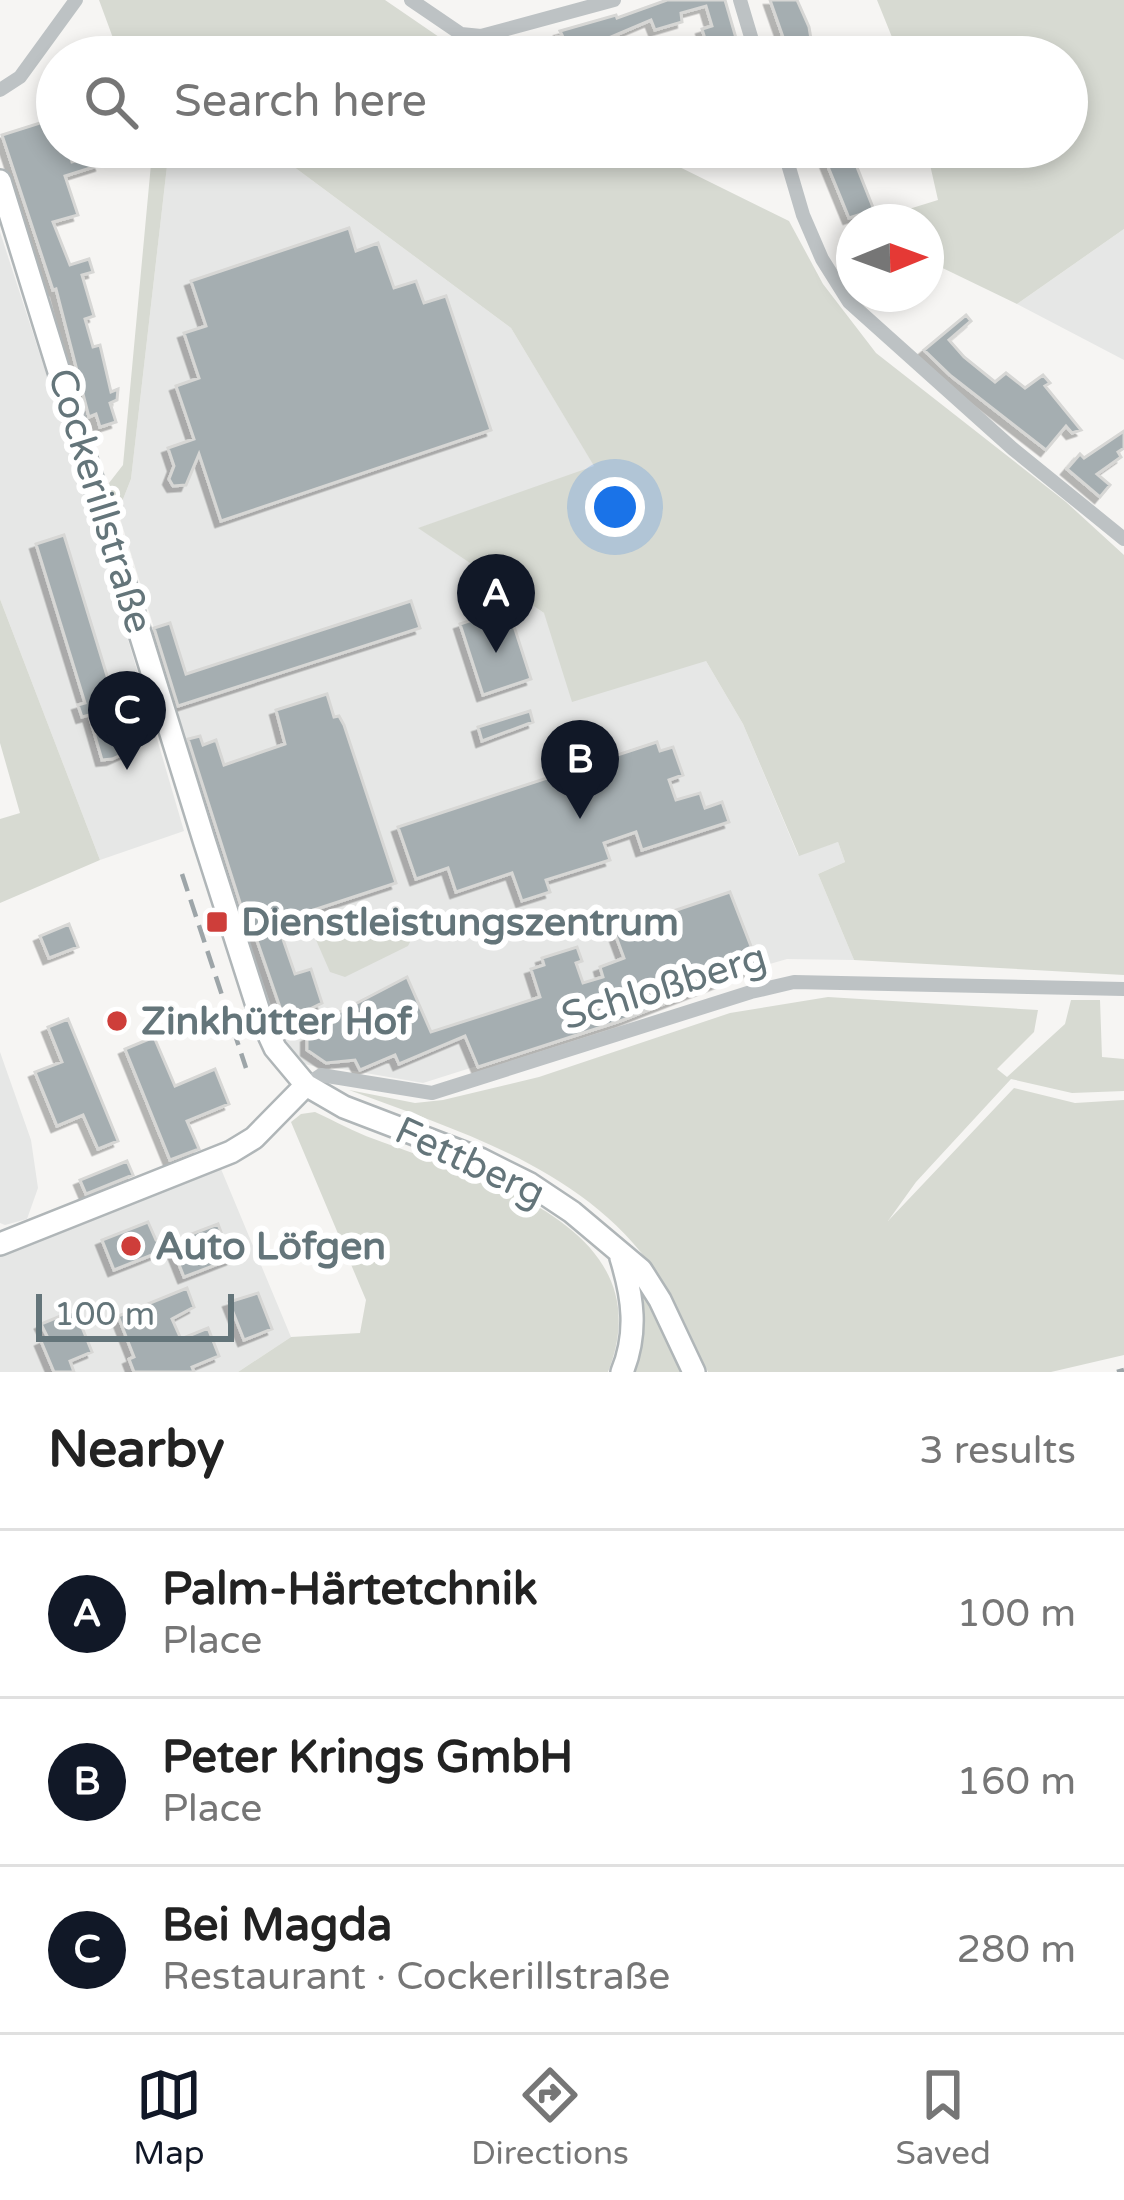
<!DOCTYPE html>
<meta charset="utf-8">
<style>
:root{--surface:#fff;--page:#f2f2f2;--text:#222;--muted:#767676;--line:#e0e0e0;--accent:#111827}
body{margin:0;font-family:"Varela Round",sans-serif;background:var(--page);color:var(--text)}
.compass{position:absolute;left:836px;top:204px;width:108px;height:108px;border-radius:50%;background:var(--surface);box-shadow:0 6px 18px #0003;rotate:89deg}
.scale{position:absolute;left:36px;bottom:30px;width:198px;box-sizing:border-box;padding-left:12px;border:6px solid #64757a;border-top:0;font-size:33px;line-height:42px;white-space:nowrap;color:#64757a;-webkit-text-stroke:9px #fff;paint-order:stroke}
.you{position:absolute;left:615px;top:507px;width:42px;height:42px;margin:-30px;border:9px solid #fff;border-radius:50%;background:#1a73e8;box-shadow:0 0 0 18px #1a73e833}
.badge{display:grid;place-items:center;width:78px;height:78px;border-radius:50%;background:var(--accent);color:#fff;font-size:39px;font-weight:700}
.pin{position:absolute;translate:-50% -99px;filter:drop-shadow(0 3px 6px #0008)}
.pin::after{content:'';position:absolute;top:63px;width:42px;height:36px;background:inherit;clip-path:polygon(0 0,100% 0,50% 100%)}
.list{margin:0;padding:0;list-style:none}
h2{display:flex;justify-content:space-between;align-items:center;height:156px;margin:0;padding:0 48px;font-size:51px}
h2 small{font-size:39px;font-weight:400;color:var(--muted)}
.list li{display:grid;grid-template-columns:78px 1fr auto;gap:36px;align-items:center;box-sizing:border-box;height:168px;padding:0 48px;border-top:3px solid var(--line)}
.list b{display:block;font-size:45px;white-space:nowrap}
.list p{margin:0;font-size:39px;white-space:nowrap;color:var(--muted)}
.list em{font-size:39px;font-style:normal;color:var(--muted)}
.icon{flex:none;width:66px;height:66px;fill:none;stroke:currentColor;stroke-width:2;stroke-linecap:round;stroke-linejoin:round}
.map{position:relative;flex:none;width:1124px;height:1372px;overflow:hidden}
.search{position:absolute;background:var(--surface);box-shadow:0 6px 18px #0003;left:36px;right:36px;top:36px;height:132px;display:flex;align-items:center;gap:30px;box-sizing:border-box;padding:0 42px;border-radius:66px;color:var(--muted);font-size:45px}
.sheet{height:660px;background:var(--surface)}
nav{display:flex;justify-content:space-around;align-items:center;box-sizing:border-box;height:168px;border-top:3px solid var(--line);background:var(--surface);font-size:33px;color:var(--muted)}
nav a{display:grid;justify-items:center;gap:6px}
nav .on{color:var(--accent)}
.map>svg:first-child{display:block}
</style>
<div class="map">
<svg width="1124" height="1372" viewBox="0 0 1124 1372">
<defs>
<filter id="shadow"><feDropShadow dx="-5.5" dy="5.5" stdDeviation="0" flood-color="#0004"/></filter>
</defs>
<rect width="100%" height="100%" fill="#f6f5f3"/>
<path fill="#e6e7e6" d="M 186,147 L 275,147 L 278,155 L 511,328 L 595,467 L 419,528 L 544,613 L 706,661 L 743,724 L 798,855 L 838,842 L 845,862 L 818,874 L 854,960 L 787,959 L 759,967 L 620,1021 L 423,1083 L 331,1067 L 330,1070 L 300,1063 L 292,1057 L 270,1014 L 242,939 L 149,630 L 154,628 L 118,512 L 131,479 L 167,166 Z
M 1124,229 L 1124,360 L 1017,304 Z
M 0,232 L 86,496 L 184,831 L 100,860 L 0,599 Z
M 0,1052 L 31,1140 L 38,1188 L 27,1219 L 5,1225 L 0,1223 Z
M 221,1169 L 291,1337 L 238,1372 L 0,1372 L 0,1255 L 5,1249 Z"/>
<path fill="#d7dad2" d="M 99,0 L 385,0 L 458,50 L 499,52 L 506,57 L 120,57 Z
M 877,0 L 1124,0 L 1124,229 L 1017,304 L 926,260 L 926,222 L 867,222 L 938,200 L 926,147 L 1067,147 L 1067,57 L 900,57 Z
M 147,147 L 186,147 L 167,166 L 131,479 L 118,512 L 109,483 L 123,465 L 151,164 Z
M 275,147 L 639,147 L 789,221 L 823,284 L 876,353 L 1066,502 L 1124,555 L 1124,975 L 854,960 L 818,874 L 845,862 L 838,842 L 799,856 L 743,724 L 706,661 L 572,702 L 544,613 L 418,528 L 594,466 L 511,328 L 278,155 Z
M 0,599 L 100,860 L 0,903 L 0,819 L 20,813 L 0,743 Z
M 396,910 L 407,916 L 413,936 L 408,946 L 345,977 L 330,972 L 316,940 Z
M 828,997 L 1038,1010 L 1034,1032 L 997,1069 L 1007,1077 L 1065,1024 L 1071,1000 L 1100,1000 L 1102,1057 L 1124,1059 L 1124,1091 L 1072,1093 L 1011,1079 L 916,1182 L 888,1221 L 1014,1088 L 1075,1103 L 1124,1100 L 1124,1355 L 1051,1372 L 708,1372 C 695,1347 685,1321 671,1296 C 602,1174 472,1136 349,1090 L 415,1103 L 443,1100 L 539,1077 L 730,1013 Z
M 315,1112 C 335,1121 354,1132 374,1139 C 475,1177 666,1225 608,1372 L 238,1372 L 291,1337 L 360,1333 L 366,1300 L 291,1122 L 301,1114 Z
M 645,1294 L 687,1372 L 632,1372 L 643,1325 L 641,1295 Z"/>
<path fill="#a5aeb1" stroke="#d7d7d5" stroke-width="3" filter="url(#shadow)" d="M 667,0 L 725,0 L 738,45 L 722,50 L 718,39 L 706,42 L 702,29 L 712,26 L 706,6 L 681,13 L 682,22 L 655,30 L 651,20 L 590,46 L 580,49 L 578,42 L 552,50 L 549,40 L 562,35 L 560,31 L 616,15 L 617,18 Z
M 770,0 L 797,0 L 809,27 L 814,57 L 790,57 Z
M 43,122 L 50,137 L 57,135 L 57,147 L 68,147 L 72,162 L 97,155 L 100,165 L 65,176 L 78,215 L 53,222 L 70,265 L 89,259 L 93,272 L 82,275 L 94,316 L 85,319 L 93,347 L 100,345 L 111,392 L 118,389 L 117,400 L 110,403 L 116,422 L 100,427 L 96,414 L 89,417 L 56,289 L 53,290 L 2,135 Z
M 820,147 L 849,147 L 874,210 L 849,218 Z
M 349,228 L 356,251 L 378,243 L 394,288 L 416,281 L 424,303 L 446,296 L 491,430 L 221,521 L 199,454 L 186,485 L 173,486 L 169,479 L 174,466 L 168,448 L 194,439 L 176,386 L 199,378 L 184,333 L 206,326 L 191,281 Z
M 966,315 L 971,321 L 949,340 L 964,357 L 995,382 L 1006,373 L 1025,388 L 1043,375 L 1050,383 L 1045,386 L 1081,430 L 1072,433 L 1066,426 L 1046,450 L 951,376 L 924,350 Z
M 1124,431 L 1124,448 L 1118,452 L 1121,457 L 1097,474 L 1110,485 L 1100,497 L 1067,469 L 1080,454 L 1084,458 Z
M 64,535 L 130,751 L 112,759 L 102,760 L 89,715 L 82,717 L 78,705 L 85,703 L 36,544 Z
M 411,601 L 420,628 L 178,706 L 154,628 L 170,623 L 186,674 Z
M 496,612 L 500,627 L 513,623 L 531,679 L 483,695 L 460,624 Z
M 327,694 L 334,717 L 339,716 L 344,725 L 396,883 L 277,922 L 295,974 L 311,969 L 322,1003 L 288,1020 L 283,1016 L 253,929 L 249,931 L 188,739 L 200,736 L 203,745 L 216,740 L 224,765 L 285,744 L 276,710 Z
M 530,711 L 533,722 L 482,741 L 478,727 Z
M 657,742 L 660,751 L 673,747 L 683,775 L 669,780 L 676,800 L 700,793 L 705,808 L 722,802 L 729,822 L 642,850 L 636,832 L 604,843 L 610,860 L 546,880 L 550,892 L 522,901 L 512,873 L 456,892 L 448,868 L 416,879 L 398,827 Z
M 730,892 L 759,967 L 620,1021 L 478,1067 L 465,1036 L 399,1064 L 395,1055 L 360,1070 L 355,1060 L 326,1063 L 307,1050 L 307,1037 L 337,1020 L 334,1015 L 407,977 L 431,1032 L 540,997 L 531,969 L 544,965 L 542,958 L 577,947 L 582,961 L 576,963 L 583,983 L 603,977 L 600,967 L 624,958 L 614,931 Z
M 69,924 L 78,947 L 49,958 L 40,936 Z
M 68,1019 L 118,1141 L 98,1149 L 83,1115 L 57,1126 L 35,1072 L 62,1062 L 48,1027 Z
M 154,1037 L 175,1086 L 215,1069 L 229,1104 L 187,1121 L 199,1149 L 170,1160 L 125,1049 Z
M 127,1161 L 133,1175 L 86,1194 L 80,1180 Z
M 148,1222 L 156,1240 L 176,1240 L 218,1224 L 231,1259 L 184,1277 L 172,1247 L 114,1270 L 102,1240 Z
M 187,1288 L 194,1307 L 172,1319 L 181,1339 L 208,1328 L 219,1356 L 192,1367 L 194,1372 L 134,1372 L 129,1359 L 134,1357 L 118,1316 Z
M 258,1293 L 272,1329 L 244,1340 L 229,1302 Z
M 75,1310 L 92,1352 L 70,1361 L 74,1372 L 54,1372 L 41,1341 L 48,1338 L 41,1324 Z"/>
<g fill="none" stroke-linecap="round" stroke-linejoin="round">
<defs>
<path id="secondary" d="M 0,181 L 204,840 L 261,1018 L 275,1048 L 306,1085 L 344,1107 L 480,1159 L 530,1184 L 572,1212 L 641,1270 L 660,1300 L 694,1372
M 0,1244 L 231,1152 L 254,1138 L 306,1085
M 621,1258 C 633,1297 638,1333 622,1372"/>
</defs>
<use href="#secondary" stroke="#b0b6b8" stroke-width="26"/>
<path stroke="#bdc2c4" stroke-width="14" d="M 411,0 L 461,34 L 481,36 L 614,0
M 740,0 L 757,57
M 0,90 L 20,77 L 76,0
M 783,147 L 803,215 L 822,259 L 849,302 L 1013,449 L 1124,539
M 306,1085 L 321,1075 L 432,1093 L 751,992 L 794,982 L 1124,989"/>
<use href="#secondary" stroke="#fff" stroke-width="21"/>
<path stroke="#9da5a8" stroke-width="4.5" stroke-dasharray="18 9" stroke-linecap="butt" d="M 182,874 L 246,1068
M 1117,1372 L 1124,1370"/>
</g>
<g fill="#ce3e3a" stroke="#fff" stroke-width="4.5">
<rect x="205" y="910" width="24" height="24" rx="6"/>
<circle cx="117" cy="1021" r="12"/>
<circle cx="131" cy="1246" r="12"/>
</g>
<g text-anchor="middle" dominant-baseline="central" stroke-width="12" stroke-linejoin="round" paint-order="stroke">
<g font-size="39" fill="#64757a" stroke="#fff">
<text transform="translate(100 501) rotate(73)">Cockerillstraße</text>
<text transform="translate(664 987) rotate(-17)">Schloßberg</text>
<text transform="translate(470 1162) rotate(25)">Fettberg</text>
</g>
<g font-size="39" font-weight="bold" fill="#64757a" stroke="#fff" text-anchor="start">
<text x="241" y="922">Dienstleistungszentrum</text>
<text x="141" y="1021">Zinkhütter Hof</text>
<text x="155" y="1246">Auto Löfgen</text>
</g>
</g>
</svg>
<svg class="compass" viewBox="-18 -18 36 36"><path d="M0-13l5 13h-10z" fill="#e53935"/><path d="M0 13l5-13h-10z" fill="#767676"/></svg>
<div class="scale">100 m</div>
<div class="you"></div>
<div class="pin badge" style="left:496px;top:653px">A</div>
<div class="pin badge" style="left:580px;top:819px">B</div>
<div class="pin badge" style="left:127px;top:770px">C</div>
<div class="search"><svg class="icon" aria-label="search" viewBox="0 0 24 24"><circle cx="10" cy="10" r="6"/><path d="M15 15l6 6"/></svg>Search here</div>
</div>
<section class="sheet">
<h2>Nearby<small>3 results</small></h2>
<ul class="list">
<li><span class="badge">A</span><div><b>Palm-Härtetchnik</b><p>Place</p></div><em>100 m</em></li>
<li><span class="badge">B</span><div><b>Peter Krings GmbH</b><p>Place</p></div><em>160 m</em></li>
<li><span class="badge">C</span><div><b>Bei Magda</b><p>Restaurant · Cockerillstraße</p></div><em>280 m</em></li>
</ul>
</section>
<nav>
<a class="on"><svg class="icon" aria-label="map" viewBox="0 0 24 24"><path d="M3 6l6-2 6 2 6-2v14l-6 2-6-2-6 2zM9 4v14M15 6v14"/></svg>Map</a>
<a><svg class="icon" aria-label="directions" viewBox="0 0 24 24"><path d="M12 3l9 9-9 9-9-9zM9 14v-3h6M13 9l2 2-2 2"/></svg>Directions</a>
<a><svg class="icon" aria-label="saved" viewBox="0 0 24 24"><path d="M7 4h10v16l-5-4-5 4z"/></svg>Saved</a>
</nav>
